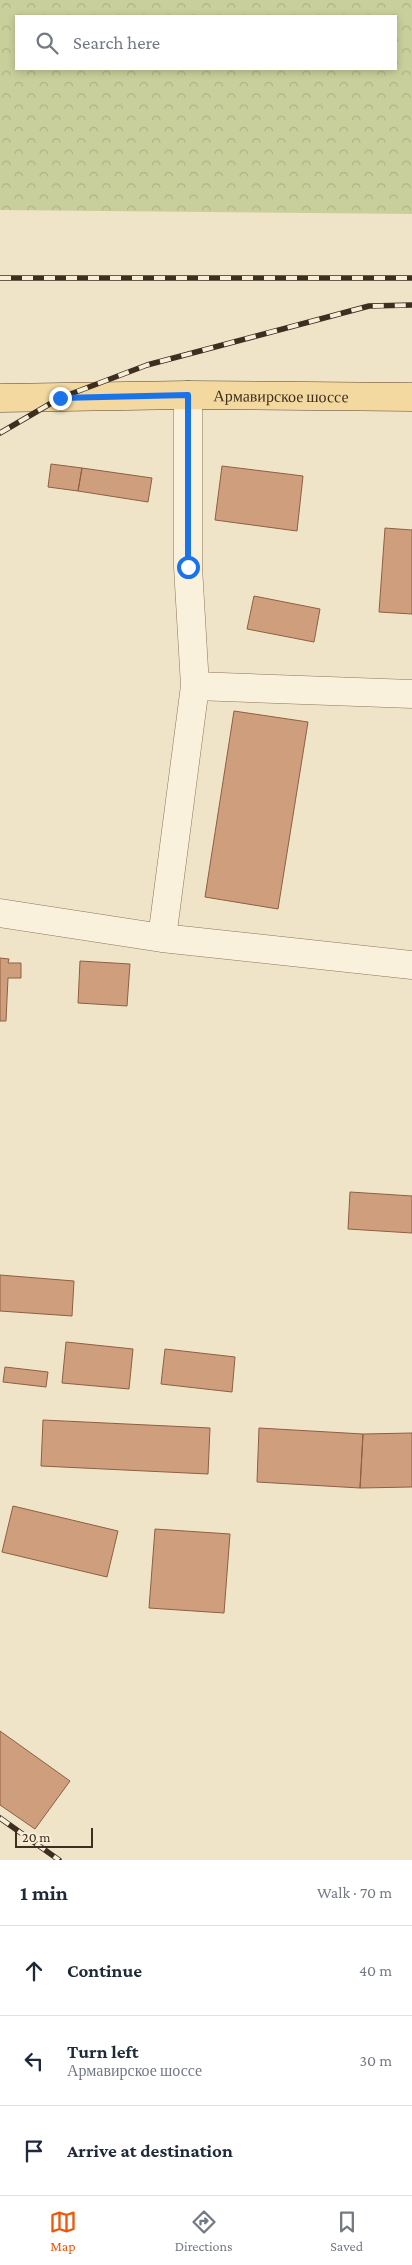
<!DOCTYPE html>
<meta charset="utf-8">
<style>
:root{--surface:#fff;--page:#f6f6f7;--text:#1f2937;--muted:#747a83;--line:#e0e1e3;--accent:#ea580c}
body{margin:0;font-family:"Crimson Pro",serif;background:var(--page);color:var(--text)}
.scale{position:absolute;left:15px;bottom:12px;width:78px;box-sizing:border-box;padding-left:5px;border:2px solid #3d2e20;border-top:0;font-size:14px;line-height:18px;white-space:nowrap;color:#3d2e20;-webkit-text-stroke:4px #f7eed8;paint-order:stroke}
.stop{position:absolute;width:15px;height:15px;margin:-11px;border:4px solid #1a73e8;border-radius:50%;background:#fff}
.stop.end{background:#1a73e8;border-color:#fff;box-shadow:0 1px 5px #0008}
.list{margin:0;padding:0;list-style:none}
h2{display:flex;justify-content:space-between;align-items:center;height:65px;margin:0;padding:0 20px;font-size:21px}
h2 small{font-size:16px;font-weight:400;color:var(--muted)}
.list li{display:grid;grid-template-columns:32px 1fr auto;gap:15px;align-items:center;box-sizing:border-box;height:90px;padding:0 20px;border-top:1px solid var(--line)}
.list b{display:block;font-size:19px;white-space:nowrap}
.list p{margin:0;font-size:16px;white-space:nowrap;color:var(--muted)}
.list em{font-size:16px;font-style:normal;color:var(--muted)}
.icon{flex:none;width:28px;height:28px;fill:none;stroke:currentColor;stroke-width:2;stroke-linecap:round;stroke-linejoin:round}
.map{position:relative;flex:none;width:412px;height:1860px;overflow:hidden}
.search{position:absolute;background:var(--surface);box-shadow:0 2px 8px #0003;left:15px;right:15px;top:15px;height:55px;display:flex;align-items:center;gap:12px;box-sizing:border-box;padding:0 18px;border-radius:0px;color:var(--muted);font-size:19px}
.sheet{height:335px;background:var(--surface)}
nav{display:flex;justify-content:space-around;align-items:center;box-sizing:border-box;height:70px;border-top:1px solid var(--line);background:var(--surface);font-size:14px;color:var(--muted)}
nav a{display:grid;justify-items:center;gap:2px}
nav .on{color:var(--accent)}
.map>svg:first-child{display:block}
</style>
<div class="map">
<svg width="412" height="1860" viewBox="0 0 412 1860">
<defs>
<pattern id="forest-crowns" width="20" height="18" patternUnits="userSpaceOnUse" patternTransform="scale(1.25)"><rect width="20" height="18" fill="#c9cf9b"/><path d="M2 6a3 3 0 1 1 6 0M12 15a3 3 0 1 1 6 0" fill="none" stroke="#aeb285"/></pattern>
</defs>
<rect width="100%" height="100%" fill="#f0e4c8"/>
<path fill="url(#forest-crowns)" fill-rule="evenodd" d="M 0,0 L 412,0 L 412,214 L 0,210 ZM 16,16 L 396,16 L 396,69 L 16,69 Z"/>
<path fill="#cf9f7d" stroke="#8d5f41" d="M 51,464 L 82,468 L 78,491 L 48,487 Z
M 222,466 L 303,476 L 297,531 L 215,520 Z
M 82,468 L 152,478 L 148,502 L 78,491 Z
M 385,528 L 412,530 L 412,614 L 379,612 Z
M 254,596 L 320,609 L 314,642 L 247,629 Z
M 234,711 L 308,722 L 278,909 L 205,897 Z
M 0,958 L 9,959 L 8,963 L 21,963 L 21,978 L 8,978 L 6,1021 L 0,1021 Z
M 80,961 L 130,964 L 127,1006 L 78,1003 Z
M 350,1192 L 412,1196 L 412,1233 L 348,1229 Z
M 0,1275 L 74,1281 L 72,1316 L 0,1311 Z
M 66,1342 L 133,1349 L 129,1389 L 62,1383 Z
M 165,1349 L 235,1357 L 232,1392 L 161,1384 Z
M 5,1367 L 48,1372 L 46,1387 L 3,1382 Z
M 43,1420 L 210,1428 L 208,1474 L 41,1466 Z
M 259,1428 L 363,1434 L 360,1488 L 257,1482 Z
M 412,1433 L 412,1487 L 360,1488 L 363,1434 Z
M 13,1506 L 118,1531 L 107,1577 L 2,1552 Z
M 155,1529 L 230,1534 L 224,1613 L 149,1608 Z
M 0,1731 L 70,1781 L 35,1829 L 0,1805 Z"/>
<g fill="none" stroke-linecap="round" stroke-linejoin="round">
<defs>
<path id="minor" d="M 195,686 L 412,694
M 0,913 L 162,938 L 412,965
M 162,938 L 195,686 L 188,567 L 188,395"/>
<g id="major">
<path id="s1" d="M 0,398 L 188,395 L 412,397"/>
</g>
</defs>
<use href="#minor" stroke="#8d765c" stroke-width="29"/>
<use href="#major" stroke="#5b4430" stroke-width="29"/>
<use href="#minor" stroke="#faf1dc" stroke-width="28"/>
<use href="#major" stroke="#f3d9a0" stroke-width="28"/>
<defs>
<path id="rail" d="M 0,278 L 412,278
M 0,433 L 60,398 L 147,365 L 369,306 L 412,305
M 0,1818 L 59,1860"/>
</defs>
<use href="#rail" stroke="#3d2e20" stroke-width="5.5"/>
<use href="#rail" stroke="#f7eed8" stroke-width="4" stroke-dasharray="11" stroke-linecap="butt"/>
</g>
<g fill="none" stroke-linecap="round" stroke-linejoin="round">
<path stroke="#1a73e8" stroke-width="6" d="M 60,398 L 188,395 L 188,567"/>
</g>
<g text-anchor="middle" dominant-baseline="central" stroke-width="4.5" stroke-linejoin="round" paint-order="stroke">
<g font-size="16" fill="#3d2e20" stroke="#f7eed8">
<text stroke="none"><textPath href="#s1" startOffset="281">Армавирское шоссе</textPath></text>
</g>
</g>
</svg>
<div class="scale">20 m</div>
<div class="stop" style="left:188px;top:567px"></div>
<div class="stop end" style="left:60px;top:398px"></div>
<div class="search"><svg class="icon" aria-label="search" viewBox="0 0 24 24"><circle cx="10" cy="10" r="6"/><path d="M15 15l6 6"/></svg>Search here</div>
</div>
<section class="sheet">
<h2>1 min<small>Walk · 70 m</small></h2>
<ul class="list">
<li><svg class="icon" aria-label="ahead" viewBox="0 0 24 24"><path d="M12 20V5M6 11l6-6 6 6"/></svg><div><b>Continue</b></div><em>40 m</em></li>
<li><svg class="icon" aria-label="left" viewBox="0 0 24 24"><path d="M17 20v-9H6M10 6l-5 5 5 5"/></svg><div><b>Turn left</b><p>Армавирское шоссе</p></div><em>30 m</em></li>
<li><svg class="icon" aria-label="arrive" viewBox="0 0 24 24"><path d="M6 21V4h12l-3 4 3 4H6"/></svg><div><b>Arrive at destination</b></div></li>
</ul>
</section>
<nav>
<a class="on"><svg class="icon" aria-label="map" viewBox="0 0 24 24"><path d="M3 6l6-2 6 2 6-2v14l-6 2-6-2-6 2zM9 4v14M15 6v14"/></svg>Map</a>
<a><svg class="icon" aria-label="directions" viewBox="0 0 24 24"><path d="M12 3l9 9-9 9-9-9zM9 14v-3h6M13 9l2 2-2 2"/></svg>Directions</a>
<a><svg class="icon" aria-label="saved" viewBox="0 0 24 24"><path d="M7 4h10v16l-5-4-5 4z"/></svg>Saved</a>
</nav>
